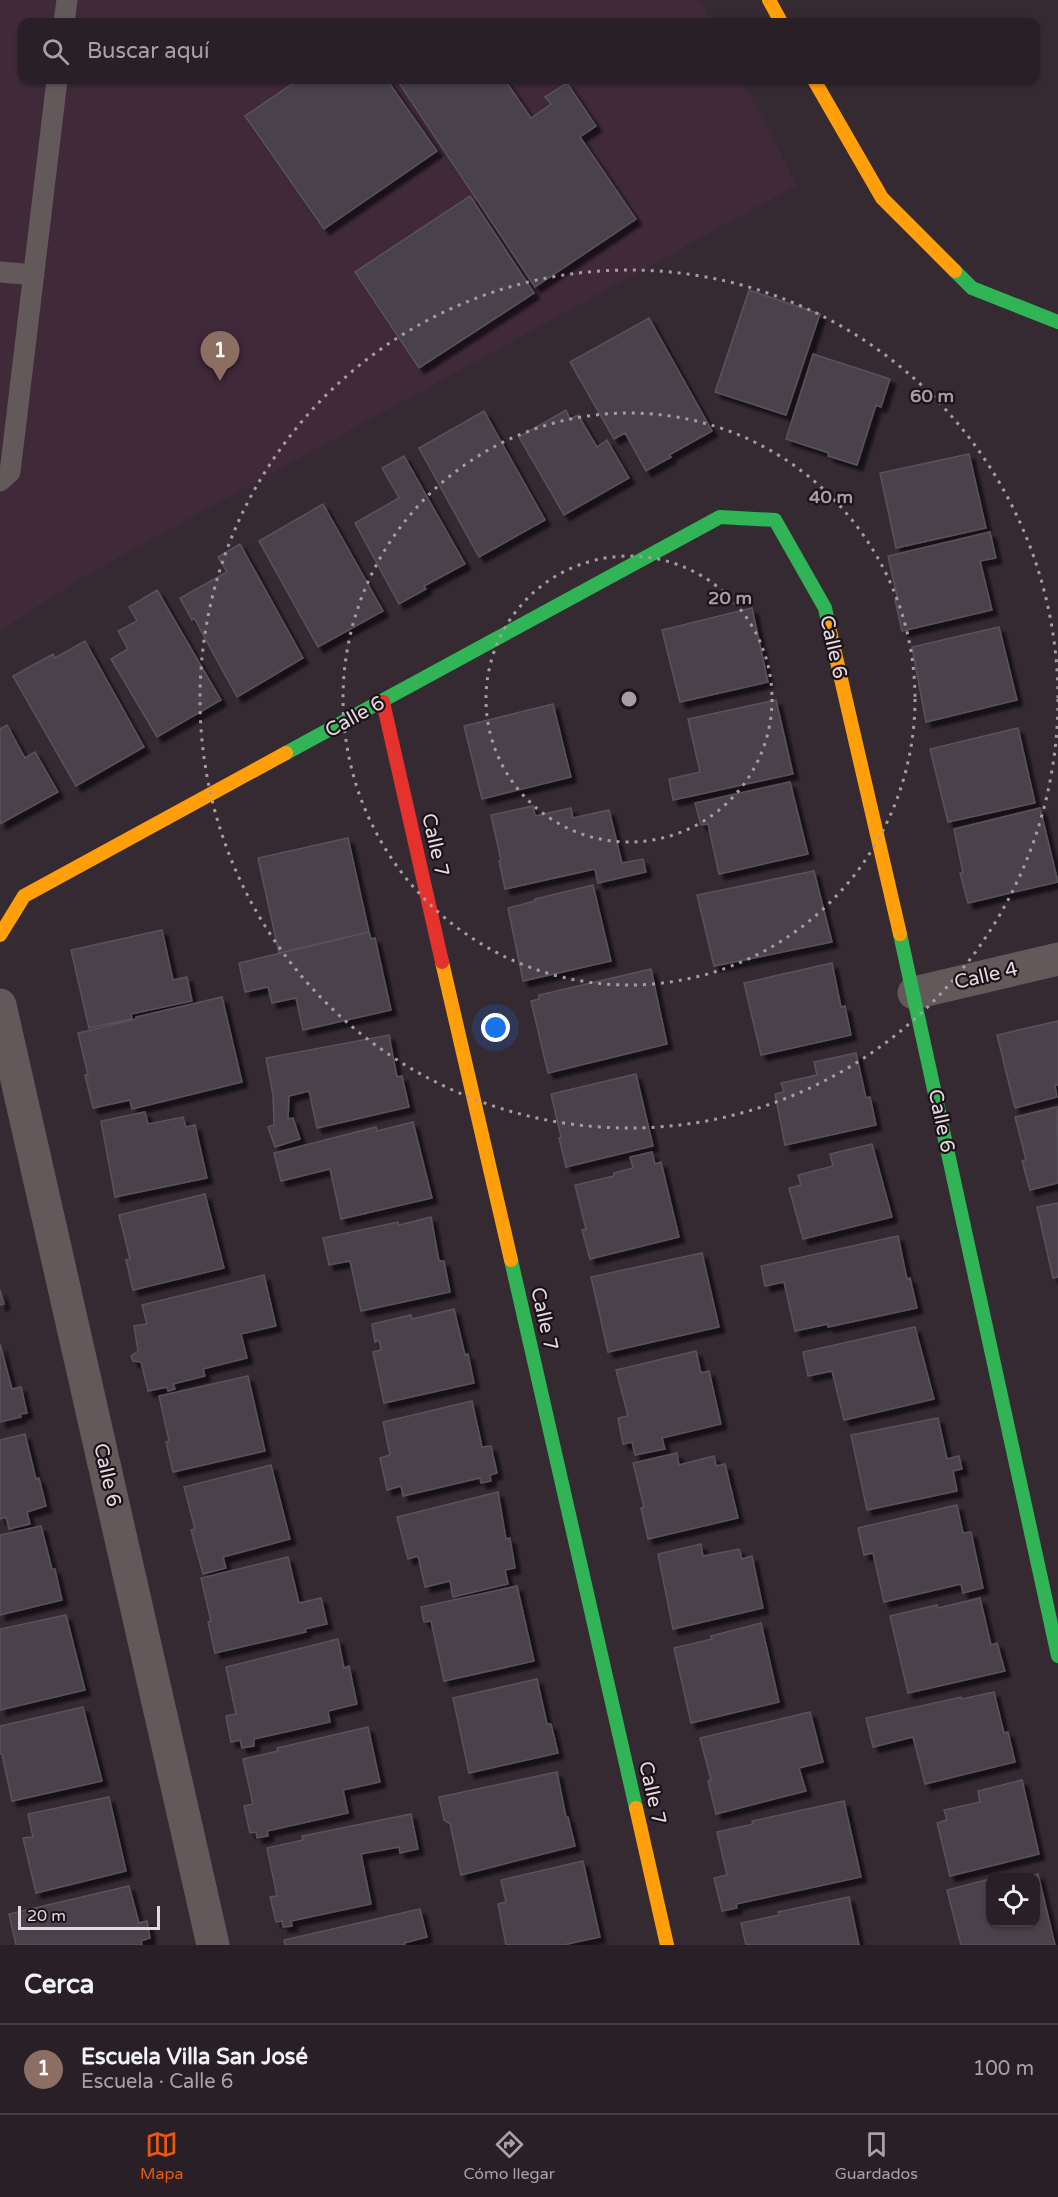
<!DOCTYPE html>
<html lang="es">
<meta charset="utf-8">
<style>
:root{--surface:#282026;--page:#30282e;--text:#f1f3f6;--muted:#a5a3a7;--line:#443e43;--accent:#ea580c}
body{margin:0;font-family:"Varela Round",sans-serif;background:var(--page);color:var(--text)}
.controls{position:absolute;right:18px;bottom:18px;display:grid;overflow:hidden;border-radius:12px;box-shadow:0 2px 4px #0004}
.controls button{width:54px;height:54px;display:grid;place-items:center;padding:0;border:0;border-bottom:2px solid var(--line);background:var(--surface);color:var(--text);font:30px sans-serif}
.scale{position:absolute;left:18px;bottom:15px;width:142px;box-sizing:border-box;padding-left:6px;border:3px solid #e6d9e1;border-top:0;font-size:16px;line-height:21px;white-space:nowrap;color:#e6d9e1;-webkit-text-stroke:4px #1b1218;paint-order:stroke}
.you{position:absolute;left:496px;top:1028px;width:21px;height:21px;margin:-15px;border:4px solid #fff;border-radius:50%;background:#1a73e8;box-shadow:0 0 0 9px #1a73e833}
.badge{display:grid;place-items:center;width:39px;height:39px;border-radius:50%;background:var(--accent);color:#fff;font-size:20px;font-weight:700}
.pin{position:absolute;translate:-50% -50px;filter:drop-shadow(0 2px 3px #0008)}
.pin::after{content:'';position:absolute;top:32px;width:21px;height:18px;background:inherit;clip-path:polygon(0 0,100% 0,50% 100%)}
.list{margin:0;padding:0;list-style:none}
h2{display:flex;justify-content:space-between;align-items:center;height:78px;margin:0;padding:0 24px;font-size:26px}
h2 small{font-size:20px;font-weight:400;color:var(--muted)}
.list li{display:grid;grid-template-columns:39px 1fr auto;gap:18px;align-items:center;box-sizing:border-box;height:90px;padding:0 24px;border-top:2px solid var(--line)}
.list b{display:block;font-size:22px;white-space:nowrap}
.list p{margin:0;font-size:20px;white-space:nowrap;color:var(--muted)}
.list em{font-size:20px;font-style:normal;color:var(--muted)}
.icon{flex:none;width:33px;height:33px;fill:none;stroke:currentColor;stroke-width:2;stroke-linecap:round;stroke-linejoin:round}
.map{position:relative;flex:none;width:1058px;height:1945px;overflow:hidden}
.search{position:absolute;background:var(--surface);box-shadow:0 2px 4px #0004;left:18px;right:18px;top:18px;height:66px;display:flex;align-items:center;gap:15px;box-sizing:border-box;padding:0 21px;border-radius:12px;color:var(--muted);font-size:22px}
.sheet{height:168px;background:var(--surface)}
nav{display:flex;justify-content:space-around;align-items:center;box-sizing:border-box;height:84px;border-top:2px solid var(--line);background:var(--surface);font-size:16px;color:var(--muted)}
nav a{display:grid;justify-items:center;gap:3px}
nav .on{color:var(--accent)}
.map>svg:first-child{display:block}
</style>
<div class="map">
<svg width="1058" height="1945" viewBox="0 0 1058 1945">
<defs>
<filter id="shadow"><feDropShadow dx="5.5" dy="5.5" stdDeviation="1.5" flood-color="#0009"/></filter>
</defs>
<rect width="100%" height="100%" fill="#352a32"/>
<path fill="#402939" d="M 0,0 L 700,0 L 712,22 L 22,22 L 22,80 L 742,80 L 797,185 L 83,577 L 0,631 Z"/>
<path fill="#4a434b" stroke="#59525a" stroke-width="1.5" filter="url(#shadow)" d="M 298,80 L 387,80 L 437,151 L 324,229 L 245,116 Z
M 397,80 L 455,80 L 457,82 L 462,80 L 505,80 L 531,118 L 551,104 L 545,97 L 567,83 L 596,126 L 580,137 L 636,219 L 535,287 Z
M 470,196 L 534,293 L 419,368 L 355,272 Z
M 749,290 L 820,314 L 786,415 L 715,392 Z
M 649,318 L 712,431 L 669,455 L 671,457 L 646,471 L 625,433 L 614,439 L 570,362 Z
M 813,354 L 890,379 L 881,407 L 876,405 L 857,465 L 828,456 L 829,453 L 786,439 Z
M 566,410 L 570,419 L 578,415 L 597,447 L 607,440 L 629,478 L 564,515 L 519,437 Z
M 484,411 L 545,520 L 479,557 L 419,448 Z
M 969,454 L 986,528 L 896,548 L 880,473 Z
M 404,456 L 465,564 L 424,586 L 426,589 L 399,604 L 355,523 L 399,498 L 382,468 Z
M 323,504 L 383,611 L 318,647 L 259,541 Z
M 990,532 L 996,558 L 980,561 L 992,610 L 902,631 L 895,600 L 898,600 L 888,556 Z
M 240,544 L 303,658 L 237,697 L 194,618 L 192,620 L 180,598 L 227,572 L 218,557 Z
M 157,590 L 221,700 L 157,737 L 111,659 L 128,649 L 118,631 L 137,621 L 129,607 Z
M 752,608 L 768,682 L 680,702 L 662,630 Z
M 999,627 L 1017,700 L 926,722 L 912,647 Z
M 85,641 L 144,747 L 76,786 L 13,676 L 53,654 L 55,658 Z
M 776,700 L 793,774 L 673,800 L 669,779 L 700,772 L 688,719 Z
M 553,704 L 571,777 L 482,799 L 464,726 Z
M 7,725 L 25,758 L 35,752 L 58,792 L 0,824 L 0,729 Z
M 1018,728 L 1035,803 L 948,822 L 930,749 Z
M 790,782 L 808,854 L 719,874 L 708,824 L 701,825 L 695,803 Z
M 533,806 L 535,816 L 571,808 L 573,818 L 609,810 L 622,863 L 643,859 L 646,872 L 598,883 L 595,869 L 505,889 L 499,861 L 501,860 L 491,815 Z
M 1040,808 L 1058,882 L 968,903 L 960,873 L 963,873 L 954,829 Z
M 348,838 L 369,932 L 279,953 L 258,858 Z
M 814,871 L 832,942 L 714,966 L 697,895 Z
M 593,885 L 611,961 L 523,981 L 508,908 L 535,901 L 535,899 Z
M 162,930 L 173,980 L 187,977 L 192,1001 L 131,1014 L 132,1019 L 89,1028 L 71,950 Z
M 369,932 L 371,939 L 375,938 L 391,1010 L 303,1030 L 296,998 L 272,1003 L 268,987 L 245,992 L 239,963 Z
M 832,963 L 841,1007 L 845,1006 L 851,1035 L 761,1055 L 744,983 Z
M 651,969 L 667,1044 L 548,1073 L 531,1001 L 539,999 L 539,995 Z
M 222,997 L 242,1082 L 132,1109 L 130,1100 L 93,1108 L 85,1075 L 88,1075 L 78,1033 L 136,1019 L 136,1017 Z
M 1058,1021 L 1058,1085 L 1055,1085 L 1057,1097 L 1015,1108 L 997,1035 Z
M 389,1035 L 397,1077 L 402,1076 L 409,1107 L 317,1128 L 309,1091 L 289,1096 L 288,1119 L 293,1118 L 300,1139 L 275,1147 L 268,1127 L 274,1125 L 273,1095 L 266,1058 Z
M 856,1053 L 866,1098 L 870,1097 L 876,1125 L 785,1145 L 775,1094 L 784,1092 L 781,1083 L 817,1075 L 814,1062 Z
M 636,1074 L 653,1146 L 566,1167 L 559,1138 L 561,1137 L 551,1094 Z
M 1057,1107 L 1058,1183 L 1030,1190 L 1022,1161 L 1026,1160 L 1015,1117 Z
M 145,1112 L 148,1124 L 183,1117 L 186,1127 L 195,1125 L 207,1178 L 115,1197 L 101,1121 Z
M 413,1122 L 432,1198 L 341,1219 L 330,1169 L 281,1181 L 274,1153 L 376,1127 L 377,1131 Z
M 872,1144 L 892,1217 L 803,1239 L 789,1188 L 801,1185 L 798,1175 L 833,1166 L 830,1154 Z
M 652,1152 L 655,1164 L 661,1162 L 679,1237 L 590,1259 L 582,1230 L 586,1229 L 575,1185 L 614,1176 L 614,1173 L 633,1168 L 630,1157 Z
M 205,1194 L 224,1268 L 133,1290 L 126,1260 L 130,1259 L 119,1215 Z
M 1058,1203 L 1058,1277 L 1053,1278 L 1037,1207 Z
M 431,1217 L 439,1261 L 444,1261 L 450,1292 L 361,1311 L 350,1261 L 329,1265 L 323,1238 L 398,1222 L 399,1225 Z
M 898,1236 L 907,1279 L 910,1278 L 917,1308 L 828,1327 L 828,1324 L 795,1331 L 784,1282 L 765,1286 L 761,1266 Z
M 702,1253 L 719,1327 L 608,1352 L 591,1277 Z
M 264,1275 L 276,1326 L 241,1334 L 247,1358 L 203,1369 L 205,1376 L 173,1384 L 175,1389 L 168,1391 L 167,1387 L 148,1391 L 141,1362 L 133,1361 L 131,1356 L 138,1351 L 134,1326 L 147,1324 L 142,1305 Z
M 0,1290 L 4,1304 L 0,1305 Z
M 454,1309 L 465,1355 L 468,1354 L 474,1383 L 384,1403 L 373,1352 L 381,1350 L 379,1340 L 375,1342 L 372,1324 L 411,1315 L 412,1319 Z
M 915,1327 L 934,1399 L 844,1420 L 832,1371 L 808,1376 L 803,1352 Z
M 0,1344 L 12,1389 L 21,1387 L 27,1413 L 20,1414 L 21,1417 L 0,1422 Z
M 696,1351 L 701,1373 L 709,1371 L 721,1424 L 662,1438 L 665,1449 L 635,1455 L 632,1442 L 623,1444 L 618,1418 L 628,1416 L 616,1370 Z
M 248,1376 L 265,1451 L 173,1472 L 166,1442 L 169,1441 L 159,1396 Z
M 472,1401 L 482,1447 L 491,1446 L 497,1473 L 490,1475 L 491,1481 L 481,1483 L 480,1478 L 403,1496 L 401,1486 L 387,1490 L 380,1458 L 390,1455 L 383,1422 Z
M 938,1418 L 947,1459 L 959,1456 L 962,1469 L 953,1471 L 957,1491 L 867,1510 L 851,1435 Z
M 25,1434 L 36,1479 L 39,1478 L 46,1506 L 27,1512 L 30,1524 L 9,1529 L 6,1517 L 0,1519 L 0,1440 Z
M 677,1453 L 679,1465 L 714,1456 L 716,1466 L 725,1464 L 738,1518 L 648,1539 L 641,1508 L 644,1507 L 633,1463 Z
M 271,1465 L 290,1539 L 223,1557 L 226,1568 L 203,1574 L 191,1530 L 195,1529 L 184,1487 Z
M 498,1492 L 506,1539 L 510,1538 L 515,1568 L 505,1570 L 508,1584 L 453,1597 L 450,1581 L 425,1587 L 418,1556 L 408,1559 L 397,1517 Z
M 957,1505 L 963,1533 L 971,1532 L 983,1588 L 963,1593 L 961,1584 L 884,1602 L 873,1553 L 864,1555 L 858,1528 Z
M 41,1526 L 52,1569 L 55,1569 L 62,1600 L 0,1615 L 0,1535 Z
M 701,1544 L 703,1556 L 739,1549 L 742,1559 L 752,1556 L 763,1608 L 673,1629 L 658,1554 Z
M 288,1557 L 299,1603 L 321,1598 L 327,1624 L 305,1629 L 306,1632 L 215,1653 L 208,1622 L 211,1621 L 201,1578 Z
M 517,1586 L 534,1661 L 444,1681 L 431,1621 L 424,1622 L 421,1607 Z
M 980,1598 L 991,1645 L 997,1643 L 1005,1671 L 908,1693 L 890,1616 L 937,1605 L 938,1608 Z
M 66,1615 L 85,1690 L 0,1710 L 0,1629 Z
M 761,1623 L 779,1702 L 691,1723 L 674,1648 L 712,1639 L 711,1636 Z
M 338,1639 L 344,1668 L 349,1666 L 357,1704 L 328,1711 L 330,1722 L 254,1739 L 254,1746 L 242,1748 L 240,1740 L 231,1742 L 226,1716 L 236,1714 L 226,1667 Z
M 537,1679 L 547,1724 L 551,1724 L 558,1753 L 469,1773 L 453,1698 Z
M 994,1692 L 1004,1733 L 1008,1732 L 1015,1762 L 925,1784 L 913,1737 L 873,1747 L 866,1718 L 961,1697 L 962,1699 Z
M 83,1707 L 102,1781 L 12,1801 L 2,1754 L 0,1754 L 0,1726 Z
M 810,1712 L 823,1762 L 799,1768 L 806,1791 L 716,1814 L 708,1781 L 711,1780 L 700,1738 Z
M 368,1727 L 380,1782 L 343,1790 L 348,1813 L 267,1831 L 268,1836 L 257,1838 L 256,1832 L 250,1833 L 244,1806 L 253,1804 L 243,1759 L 278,1751 L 277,1748 Z
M 557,1772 L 566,1817 L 568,1817 L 575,1846 L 461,1875 L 450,1824 L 444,1820 L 439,1797 Z
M 1022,1780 L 1039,1854 L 950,1876 L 937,1823 L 947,1820 L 944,1810 L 980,1802 L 978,1791 Z
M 109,1797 L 126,1871 L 36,1893 L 23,1838 L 33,1837 L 28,1814 Z
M 844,1801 L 861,1877 L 736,1904 L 737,1908 L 722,1911 L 714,1878 L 727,1875 L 717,1832 L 753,1824 L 752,1821 Z
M 411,1814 L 418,1849 L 400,1853 L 399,1847 L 361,1854 L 371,1904 L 291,1921 L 292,1926 L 283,1927 L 282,1921 L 276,1922 L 270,1897 L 277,1896 L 267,1848 L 303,1840 L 302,1836 Z
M 583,1861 L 600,1937 L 563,1945 L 506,1945 L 498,1904 L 506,1902 L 501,1880 Z
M 1038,1874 L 1055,1945 L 961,1945 L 947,1890 L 990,1879 L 990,1922 L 1036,1922 L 1036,1878 L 1024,1878 Z
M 129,1886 L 139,1923 L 147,1921 L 150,1938 L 141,1941 L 142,1945 L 16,1945 L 9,1914 Z
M 849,1897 L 859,1945 L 746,1945 L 741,1923 L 779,1915 L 778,1912 Z
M 420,1909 L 427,1937 L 404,1943 L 405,1945 L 285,1945 L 284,1940 Z"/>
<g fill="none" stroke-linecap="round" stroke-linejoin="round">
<path stroke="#63595a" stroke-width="21" d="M 64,22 L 67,0
M 0,272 L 34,275
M 0,481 L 10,472 L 57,80"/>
<path stroke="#63595a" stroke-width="33" d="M 914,993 L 1058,959
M 0,1005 L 213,1945"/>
<path stroke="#30b455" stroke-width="14" d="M 955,271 L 972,288 L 1058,322
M 286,753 L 720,517 L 775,520 L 825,608 L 829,627
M 900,934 L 1058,1656
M 511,1260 L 636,1808"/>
<path stroke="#ff9f0a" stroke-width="14" d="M 769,0 L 781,22
M 814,80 L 882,198 L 955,271
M 829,627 L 900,934
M 0,935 L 24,896 L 286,753
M 442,962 L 511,1260
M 636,1808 L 667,1945"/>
<path stroke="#e5322d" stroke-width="14" d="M 383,702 L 442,962"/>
</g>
<g fill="none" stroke="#a89ca4" stroke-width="3" stroke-dasharray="3 6">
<circle cx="629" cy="699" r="143"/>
<circle cx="629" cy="699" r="286"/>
<circle cx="629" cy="699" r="429"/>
</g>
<g text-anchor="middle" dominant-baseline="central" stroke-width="4.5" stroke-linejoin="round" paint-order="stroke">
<g font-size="20" fill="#e6d9e1" stroke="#1b1218">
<text transform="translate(833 647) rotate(77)">Calle 6</text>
<text transform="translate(355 717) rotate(-29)">Calle 6</text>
<text transform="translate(435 845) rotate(77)">Calle 7</text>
<text transform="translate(986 976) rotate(-13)">Calle 4</text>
<text transform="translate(941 1121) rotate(78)">Calle 6</text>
<text transform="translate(544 1319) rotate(77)">Calle 7</text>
<text transform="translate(107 1475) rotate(77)">Calle 6</text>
<text transform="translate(652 1793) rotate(77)">Calle 7</text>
</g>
</g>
<circle cx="629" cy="699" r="9" fill="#a89ca4" stroke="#1b1218" stroke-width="3"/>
<g font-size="18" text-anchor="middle" font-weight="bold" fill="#a89ca4" stroke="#1b1218" stroke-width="4.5" stroke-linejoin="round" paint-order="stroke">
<text x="932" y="402">60 m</text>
<text x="831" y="503">40 m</text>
<text x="730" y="604">20 m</text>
</g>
</svg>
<div class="controls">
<button><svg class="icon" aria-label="locate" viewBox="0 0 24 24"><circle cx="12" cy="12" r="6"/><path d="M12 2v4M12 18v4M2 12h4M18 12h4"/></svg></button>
</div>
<div class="scale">20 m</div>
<div class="you"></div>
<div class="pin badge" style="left:220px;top:381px;background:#8d6e63">1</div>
<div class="search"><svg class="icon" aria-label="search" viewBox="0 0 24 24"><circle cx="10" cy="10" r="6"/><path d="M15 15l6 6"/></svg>Buscar aquí</div>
</div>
<section class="sheet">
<h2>Cerca<small></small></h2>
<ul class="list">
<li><span class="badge" style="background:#8d6e63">1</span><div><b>Escuela Villa San José</b><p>Escuela · Calle 6</p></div><em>100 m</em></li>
</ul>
</section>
<nav>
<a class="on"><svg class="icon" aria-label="map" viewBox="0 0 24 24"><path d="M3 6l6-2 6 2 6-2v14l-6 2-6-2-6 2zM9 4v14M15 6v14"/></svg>Mapa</a>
<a><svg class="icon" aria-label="directions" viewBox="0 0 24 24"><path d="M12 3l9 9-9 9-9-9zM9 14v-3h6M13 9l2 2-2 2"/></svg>Cómo llegar</a>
<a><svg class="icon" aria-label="saved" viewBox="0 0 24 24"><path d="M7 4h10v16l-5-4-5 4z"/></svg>Guardados</a>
</nav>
